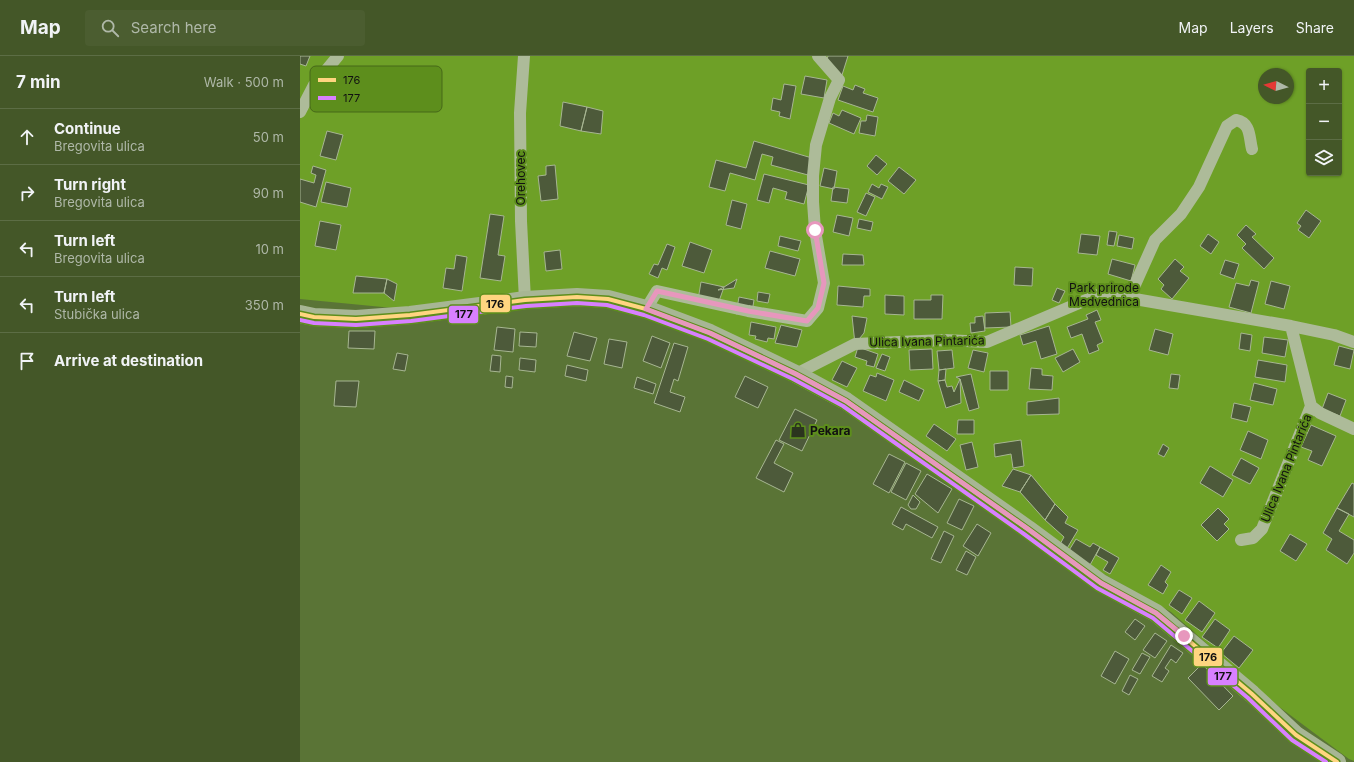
<!DOCTYPE html>
<meta charset="utf-8">
<style>
:root{--surface:#445728;--page:#4b5d30;--text:#f1f3f6;--muted:#afb8a8;--line:#5c6d45}
body{margin:0;font-family:Inter,sans-serif;background:var(--page);color:var(--text)}
.controls{position:absolute;right:12px;top:12px;display:grid;overflow:hidden;border-radius:4px;box-shadow:0 1px 3px #0004}
.controls button{width:36px;height:36px;display:grid;place-items:center;padding:0;border:0;border-bottom:1px solid var(--line);background:var(--surface);color:var(--text);font:20px sans-serif}
.compass{position:absolute;left:958px;top:12px;width:36px;height:36px;border-radius:50%;background:var(--surface);box-shadow:0 1px 3px #0004;rotate:275deg}
.stop{position:absolute;width:12px;height:12px;margin:-9px;border:3px solid #e797bd;border-radius:50%;background:#fff}
.stop.end{background:#e797bd;border-color:#fff;box-shadow:0 1px 4px #0008}
.list{margin:0;padding:0;list-style:none}
h2{display:flex;justify-content:space-between;align-items:center;height:52px;margin:0;padding:0 16px;font-size:17px}
h2 small{font-size:13px;font-weight:400;color:var(--muted)}
.list li{display:grid;grid-template-columns:26px 1fr auto;gap:12px;align-items:center;box-sizing:border-box;height:56px;padding:0 16px;border-top:1px solid var(--line)}
.list b{display:block;font-size:15px;white-space:nowrap}
.list p{margin:0;font-size:13px;white-space:nowrap;color:var(--muted)}
.list em{font-size:13px;font-style:normal;color:var(--muted)}
.icon{flex:none;width:22px;height:22px;fill:none;stroke:currentColor;stroke-width:2;stroke-linecap:round;stroke-linejoin:round}
.map{position:relative;flex:none;width:1054px;height:706px;overflow:hidden}
header{display:flex;align-items:center;gap:24px;box-sizing:border-box;height:56px;padding:0 20px;background:var(--surface);border-bottom:1px solid var(--line)}
header strong{font-size:19px}
nav{display:flex;gap:22px;margin-inline-start:auto;font-size:14px}
.search{width:280px;height:36px;background:var(--page);display:flex;align-items:center;gap:10px;box-sizing:border-box;padding:0 14px;border-radius:4px;color:var(--muted);font-size:15px}
main{display:flex}
aside{flex:1;background:var(--surface)}
.map>svg:first-child{display:block}
</style>
<header>
<strong>Map</strong>
<div class="search"><svg class="icon" aria-label="search" viewBox="0 0 24 24"><circle cx="10" cy="10" r="6"/><path d="M15 15l6 6"/></svg>Search here</div>
<nav><a>Map</a><a>Layers</a><a>Share</a></nav>
</header>
<main>
<aside>
<h2>7 min<small>Walk · 500 m</small></h2>
<ul class="list">
<li><svg class="icon" aria-label="ahead" viewBox="0 0 24 24"><path d="M12 20V5M6 11l6-6 6 6"/></svg><div><b>Continue</b><p>Bregovita ulica</p></div><em>50 m</em></li>
<li><svg class="icon" aria-label="right" viewBox="0 0 24 24"><path d="M7 20v-9h11M14 6l5 5-5 5"/></svg><div><b>Turn right</b><p>Bregovita ulica</p></div><em>90 m</em></li>
<li><svg class="icon" aria-label="left" viewBox="0 0 24 24"><path d="M17 20v-9H6M10 6l-5 5 5 5"/></svg><div><b>Turn left</b><p>Bregovita ulica</p></div><em>10 m</em></li>
<li><svg class="icon" aria-label="left" viewBox="0 0 24 24"><path d="M17 20v-9H6M10 6l-5 5 5 5"/></svg><div><b>Turn left</b><p>Stubička ulica</p></div><em>350 m</em></li>
<li><svg class="icon" aria-label="arrive" viewBox="0 0 24 24"><path d="M6 21V4h12l-3 4 3 4H6"/></svg><div><b>Arrive at destination</b></div></li>
</ul>
</aside>
<div class="map">
<svg width="1054" height="706" viewBox="0 0 1054 706">
<rect width="100%" height="100%" fill="#5a7436"/>
<path fill="#6ea027" fill-rule="evenodd" d="M 0,0 L 1054,0 L 1054,705 L 1049,703 L 974,647 L 871,556 L 735,479 L 564,358 L 410,277 L 299,244 L 103,253 L 0,243 ZM 1009,15 L 1039,15 L 1039,117 L 1009,117 ZM 964,18 L 988,18 L 988,42 L 964,42 Z"/>
<path fill="#4d5a3a" stroke="#a7b692" d="M 0,0 L 10,0 L 6,10 L 0,8 Z
M 528,0 L 548,0 L 542,19 L 524,14 Z
M 505,20 L 527,24 L 524,42 L 501,38 Z
M 484,28 L 496,30 L 490,63 L 479,60 L 480,56 L 471,54 L 473,42 L 481,44 Z
M 555,29 L 565,33 L 563,37 L 578,42 L 573,56 L 538,44 L 543,30 L 553,34 Z
M 263,46 L 287,51 L 281,75 L 260,70 Z
M 287,51 L 303,55 L 301,78 L 281,75 Z
M 542,54 L 561,62 L 554,78 L 529,67 L 533,57 L 539,60 Z
M 567,59 L 578,61 L 575,80 L 559,77 L 561,65 L 566,65 Z
M 27,75 L 43,79 L 36,104 L 20,100 Z
M 454,85 L 512,102 L 508,119 L 471,109 L 473,101 L 462,98 L 455,124 L 430,117 L 425,135 L 409,131 L 416,104 L 446,112 Z
M 576,99 L 587,108 L 577,119 L 567,110 Z
M 255,109 L 258,143 L 241,145 L 238,120 L 246,119 L 246,110 Z
M 13,110 L 26,114 L 16,151 L 0,146 L 0,123 L 14,127 L 16,119 L 11,117 Z
M 599,111 L 616,124 L 604,138 L 588,125 Z
M 524,112 L 537,115 L 534,133 L 520,130 Z
M 464,118 L 509,129 L 504,148 L 485,143 L 487,136 L 473,132 L 469,147 L 457,144 Z
M 26,126 L 51,132 L 47,151 L 21,146 Z
M 572,128 L 579,132 L 581,128 L 588,131 L 582,143 L 568,136 Z
M 533,131 L 549,133 L 547,147 L 531,145 Z
M 566,137 L 575,141 L 566,160 L 557,156 Z
M 432,144 L 447,148 L 441,173 L 426,169 Z
M 1006,154 L 1021,165 L 1009,182 L 998,174 L 1001,170 L 997,167 Z
M 190,158 L 204,160 L 198,199 L 205,200 L 201,225 L 180,222 Z
M 537,159 L 553,162 L 549,180 L 533,176 Z
M 559,163 L 573,166 L 571,175 L 557,172 Z
M 20,165 L 41,169 L 36,194 L 15,190 Z
M 946,169 L 956,178 L 952,181 L 974,202 L 964,213 L 942,192 L 946,188 L 937,179 Z
M 809,175 L 817,176 L 814,190 L 807,189 Z
M 781,178 L 800,180 L 797,199 L 778,197 Z
M 908,178 L 919,186 L 911,198 L 900,190 Z
M 819,179 L 834,182 L 832,193 L 817,190 Z
M 480,180 L 501,185 L 498,195 L 478,190 Z
M 390,186 L 412,194 L 404,217 L 382,210 Z
M 367,188 L 375,191 L 367,214 L 362,212 L 358,222 L 349,218 L 354,208 L 358,209 Z
M 260,194 L 262,213 L 246,215 L 244,196 Z
M 470,195 L 500,203 L 495,220 L 465,212 Z
M 543,198 L 563,199 L 564,209 L 542,209 Z
M 156,199 L 167,201 L 162,235 L 143,232 L 146,212 L 154,213 Z
M 812,203 L 835,209 L 831,225 L 808,218 Z
M 875,203 L 884,211 L 880,215 L 889,222 L 872,243 L 861,233 L 864,229 L 858,223 Z
M 925,204 L 939,208 L 934,223 L 920,218 Z
M 715,211 L 733,212 L 732,230 L 714,229 Z
M 56,220 L 87,223 L 84,237 L 53,237 Z
M 87,223 L 97,228 L 94,245 L 84,237 Z
M 437,223 L 434,232 L 418,234 L 424,231 Z
M 951,224 L 959,226 L 951,257 L 929,251 L 936,227 L 949,230 Z
M 971,225 L 990,230 L 984,253 L 965,248 Z
M 401,226 L 424,231 L 418,248 L 398,244 Z
M 538,230 L 570,233 L 570,240 L 564,240 L 563,251 L 537,249 Z
M 757,232 L 765,235 L 759,247 L 752,244 Z
M 458,236 L 470,238 L 468,247 L 457,245 Z
M 585,239 L 604,240 L 604,259 L 585,258 Z
M 631,239 L 643,239 L 642,263 L 614,263 L 614,244 L 631,244 Z
M 439,241 L 454,244 L 452,256 L 436,258 Z
M 797,254 L 801,264 L 795,266 L 803,286 L 797,289 L 799,294 L 789,298 L 782,278 L 771,282 L 767,271 L 788,263 L 786,259 Z
M 710,256 L 711,271 L 685,272 L 685,257 Z
M 552,260 L 567,262 L 564,277 L 555,288 Z
M 683,260 L 685,275 L 671,277 L 670,267 L 675,267 L 675,261 Z
M 451,266 L 476,271 L 474,283 L 468,282 L 467,286 L 455,283 L 456,280 L 449,279 Z
M 481,269 L 502,274 L 497,291 L 475,287 Z
M 749,270 L 757,298 L 741,303 L 736,285 L 723,289 L 720,279 Z
M 197,271 L 215,273 L 213,296 L 194,294 Z
M 855,273 L 873,278 L 868,299 L 849,294 Z
M 49,275 L 75,275 L 74,293 L 48,292 Z
M 220,276 L 237,277 L 236,291 L 219,290 Z
M 274,276 L 297,282 L 290,305 L 267,300 Z
M 941,277 L 952,279 L 950,295 L 939,293 Z
M 352,280 L 370,287 L 361,312 L 343,305 Z
M 964,281 L 988,284 L 985,301 L 962,297 Z
M 309,283 L 327,286 L 322,312 L 304,308 Z
M 374,287 L 388,291 L 378,325 L 374,323 L 370,336 L 385,341 L 380,356 L 354,347 Z
M 1039,290 L 1054,294 L 1050,313 L 1034,309 Z
M 558,291 L 578,298 L 574,311 L 566,309 L 567,305 L 555,301 Z
M 632,293 L 633,313 L 610,314 L 609,294 Z
M 773,293 L 780,306 L 763,316 L 755,302 Z
M 652,294 L 654,312 L 639,314 L 637,295 Z
M 673,294 L 688,297 L 684,316 L 668,312 Z
M 97,297 L 108,299 L 105,315 L 93,313 Z
M 582,298 L 590,301 L 585,315 L 576,312 Z
M 192,299 L 201,300 L 200,316 L 190,315 Z
M 220,302 L 236,304 L 235,316 L 219,314 Z
M 958,304 L 987,309 L 985,326 L 955,321 Z
M 542,305 L 557,312 L 547,331 L 532,324 Z
M 267,309 L 288,314 L 286,325 L 265,320 Z
M 731,312 L 742,313 L 742,319 L 753,320 L 752,334 L 729,333 Z
M 646,313 L 645,324 L 638,325 L 639,314 Z
M 690,315 L 708,315 L 708,334 L 690,334 Z
M 577,317 L 594,324 L 586,345 L 563,335 L 570,319 L 576,321 Z
M 671,318 L 679,352 L 669,355 L 660,323 L 656,321 Z
M 871,318 L 880,319 L 878,333 L 869,332 Z
M 206,320 L 213,321 L 212,332 L 205,331 Z
M 445,320 L 468,331 L 458,352 L 435,341 Z
M 337,321 L 356,328 L 353,338 L 334,332 Z
M 660,323 L 661,347 L 646,352 L 638,325 L 645,324 L 647,331 L 652,330 L 654,336 Z
M 604,324 L 624,334 L 619,345 L 599,336 Z
M 36,325 L 59,325 L 56,351 L 34,350 Z
M 954,327 L 977,333 L 973,349 L 950,344 Z
M 1028,337 L 1046,344 L 1040,360 L 1022,353 Z
M 759,342 L 759,358 L 727,359 L 727,346 Z
M 934,347 L 951,351 L 947,366 L 931,362 Z
M 495,353 L 517,364 L 502,395 L 479,384 Z
M 658,364 L 674,364 L 674,378 L 657,378 Z
M 634,368 L 656,383 L 647,395 L 626,380 Z
M 1011,369 L 1036,380 L 1022,410 L 1008,404 L 1012,395 L 1001,391 Z
M 948,375 L 968,384 L 961,403 L 940,394 Z
M 476,384 L 484,388 L 474,407 L 493,417 L 484,436 L 456,422 Z
M 721,384 L 724,410 L 713,412 L 711,398 L 695,401 L 694,388 Z
M 672,386 L 678,411 L 666,414 L 660,389 Z
M 863,388 L 869,392 L 864,401 L 858,398 Z
M 589,398 L 605,406 L 589,437 L 573,428 Z
M 941,402 L 959,412 L 950,428 L 932,419 Z
M 606,407 L 621,415 L 606,444 L 591,436 Z
M 910,410 L 933,424 L 923,441 L 900,427 Z
M 713,413 L 731,419 L 720,436 L 702,430 Z
M 627,418 L 652,433 L 638,457 L 615,438 Z
M 731,419 L 755,448 L 745,464 L 720,436 Z
M 1052,427 L 1054,428 L 1054,461 L 1037,452 Z
M 613,439 L 620,446 L 616,453 L 611,453 L 608,449 Z
M 659,443 L 674,450 L 662,474 L 647,467 Z
M 755,448 L 768,461 L 765,467 L 778,474 L 766,494 L 759,490 L 764,481 L 745,464 Z
M 601,451 L 638,471 L 632,482 L 606,468 L 603,474 L 592,468 Z
M 918,452 L 929,463 L 924,468 L 929,473 L 917,485 L 901,469 Z
M 1037,452 L 1049,458 L 1039,475 L 1054,484 L 1054,497 L 1047,508 L 1026,494 L 1032,483 L 1023,477 Z
M 677,468 L 691,477 L 678,500 L 663,490 Z
M 644,475 L 654,480 L 641,507 L 631,503 Z
M 990,478 L 1007,488 L 996,505 L 980,495 Z
M 776,483 L 790,491 L 793,487 L 800,491 L 790,509 L 768,496 Z
M 800,491 L 819,502 L 810,518 L 803,514 L 808,506 L 796,499 Z
M 666,495 L 676,501 L 667,519 L 656,514 Z
M 861,509 L 871,516 L 865,526 L 868,529 L 863,538 L 848,529 Z
M 879,534 L 892,542 L 882,558 L 869,549 Z
M 899,545 L 915,557 L 902,576 L 885,564 Z
M 835,563 L 845,570 L 835,584 L 825,576 Z
M 915,563 L 930,574 L 918,592 L 902,581 Z
M 855,577 L 867,585 L 855,602 L 843,594 Z
M 934,580 L 953,594 L 939,612 L 921,597 Z
M 871,589 L 883,597 L 876,607 L 871,603 L 865,612 L 869,615 L 862,626 L 852,620 Z
M 815,595 L 829,603 L 815,628 L 801,620 Z
M 842,597 L 850,601 L 840,618 L 832,614 Z
M 902,608 L 933,640 L 919,654 L 888,622 Z
M 830,619 L 838,623 L 829,639 L 822,635 Z"/>
<g fill="none" stroke-linecap="round" stroke-linejoin="round">
<path stroke="#adbb99" stroke-width="12" d="M 224,0 L 220,57 L 221,165 L 225,244
M 0,56 L 14,29 L 38,0
M 829,242 L 855,184 L 881,158 L 899,131 L 927,70 L 936,64 C 951,67 949,81 952,93
M 346,253 L 357,235 L 448,255 L 507,265 L 518,252 L 524,227 L 515,174 L 513,146 L 513,120 L 516,89 L 530,42 L 539,24 L 518,0
M 991,270 L 1011,350 L 1020,357 L 1054,373
M 496,318 L 555,288 L 644,284 L 687,286 L 798,239 L 829,242 L 991,270 L 1034,279 L 1054,286
M 941,484 L 953,482 L 962,473 L 1011,350"/>
<path stroke="#a7b694" stroke-width="18" d="M 0,258 L 14,261 L 56,263 L 110,259 L 225,244 L 277,241 L 308,243 L 346,253 L 410,277 L 496,318 L 546,345 L 728,473 L 801,527 L 856,557 L 952,638 L 996,679 L 1037,706"/>
<defs>
<path id="bus-1" d="M 0,258 L 14,261 L 56,263 L 110,259 L 225,244 L 277,241 L 308,243 L 346,253 L 410,277 L 496,318 L 546,345 L 728,473 L 801,527 L 856,557 L 952,638 L 996,679 L 1037,706"/>
<path id="bus-2" d="M 0,264 L 14,267 L 56,269 L 111,265 L 226,250 L 277,247 L 307,249 L 344,259 L 408,283 L 493,323 L 543,350 L 724,478 L 797,532 L 853,562 L 948,642 L 992,684 L 1026,706"/>
</defs>
<use href="#bus-1" stroke="#5d8e1c" stroke-width="7"/>
<use href="#bus-2" stroke="#5d8e1c" stroke-width="7"/>
<use href="#bus-1" stroke="#ffd580" stroke-width="4"/>
<use href="#bus-2" stroke="#d880ff" stroke-width="4"/>
</g>
<g fill="none" stroke-linecap="round" stroke-linejoin="round">
<path stroke="#e797bd" stroke-width="5" d="M 515,174 L 524,227 L 518,252 L 507,265 L 448,255 L 357,235 L 346,253 L 410,277 L 496,318 L 546,345 L 728,473 L 801,527 L 856,557 L 884,580"/>
</g>
<defs>
<symbol id="shop-bare" viewBox="-9 -9 18 18"><path d="M-5-2.5h2.3a2.7 3.5 0 0 1 5.4 0H5L5.5 6h-11ZM-1.5-2.5h3a1.5 2.3 0 0 0-3 0Z" fill="#2b341e" stroke="#5d8e1c" stroke-width="2.5" paint-order="stroke"/></symbol>
</defs>
<g fill-rule="evenodd">
<use href="#shop-bare" x="487" y="363" width="22" height="22"/>
</g>
<g text-anchor="middle" dominant-baseline="central" stroke-width="4" stroke-linejoin="round" paint-order="stroke">
<g font-size="12" fill="#111" stroke="#5d8e1c">
<text transform="translate(220 122) rotate(-90)">Orehovec</text>
<text transform="translate(627 285) rotate(-1)">Ulica Ivana Pintarića</text>
<text transform="translate(986 412) rotate(-68)">Ulica Ivana Pintarića</text>
</g>
<g font-size="12" fill="#111" stroke="#5d8e1c">
<text x="804" y="231">Park prirode<tspan x="804" dy="14">Medvednica</tspan></text>
</g>
<g font-size="12" font-weight="bold" fill="#111" stroke="#5d8e1c" text-anchor="start">
<text x="510" y="374">Pekara</text>
</g>
</g>
<rect x="10" y="10" width="132" height="46" rx="6" fill="#5d8e1c" stroke="#466819" stroke-width="1"/>
<rect x="18" y="22" width="18" height="4" fill="#ffd580"/>
<rect x="18" y="40" width="18" height="4" fill="#d880ff"/>
<g font-size="11" fill="#111">
<text x="43" y="28">176</text>
<text x="43" y="46">177</text>
</g>
<g stroke="#5d8e1c" stroke-width="1.5">
<rect x="180" y="238" width="31" height="19" rx="4" fill="#ffd580"/>
<rect x="148" y="249" width="31" height="19" rx="4" fill="#d880ff"/>
<rect x="893" y="591" width="30" height="20" rx="4" fill="#ffd580"/>
<rect x="907" y="611" width="31" height="19" rx="4" fill="#d880ff"/>
</g>
<g font-size="11" text-anchor="middle" font-weight="bold" fill="#111">
<text x="195" y="252">176</text>
<text x="164" y="262">177</text>
<text x="908" y="605">176</text>
<text x="923" y="624">177</text>
</g>
</svg>
<div class="controls">
<button>+</button>
<button>−</button>
<button><svg class="icon" aria-label="layers" viewBox="0 0 24 24"><path d="M12 4l9 5-9 5-9-5zM3 14l9 5 9-5"/></svg></button>
</div>
<svg class="compass" viewBox="-18 -18 36 36"><path d="M0-13l5 13h-10z" fill="#e53935"/><path d="M0 13l5-13h-10z" fill="#afb8a8"/></svg>
<div class="stop" style="left:515px;top:174px"></div>
<div class="stop end" style="left:884px;top:580px"></div>
</div>
</main>
